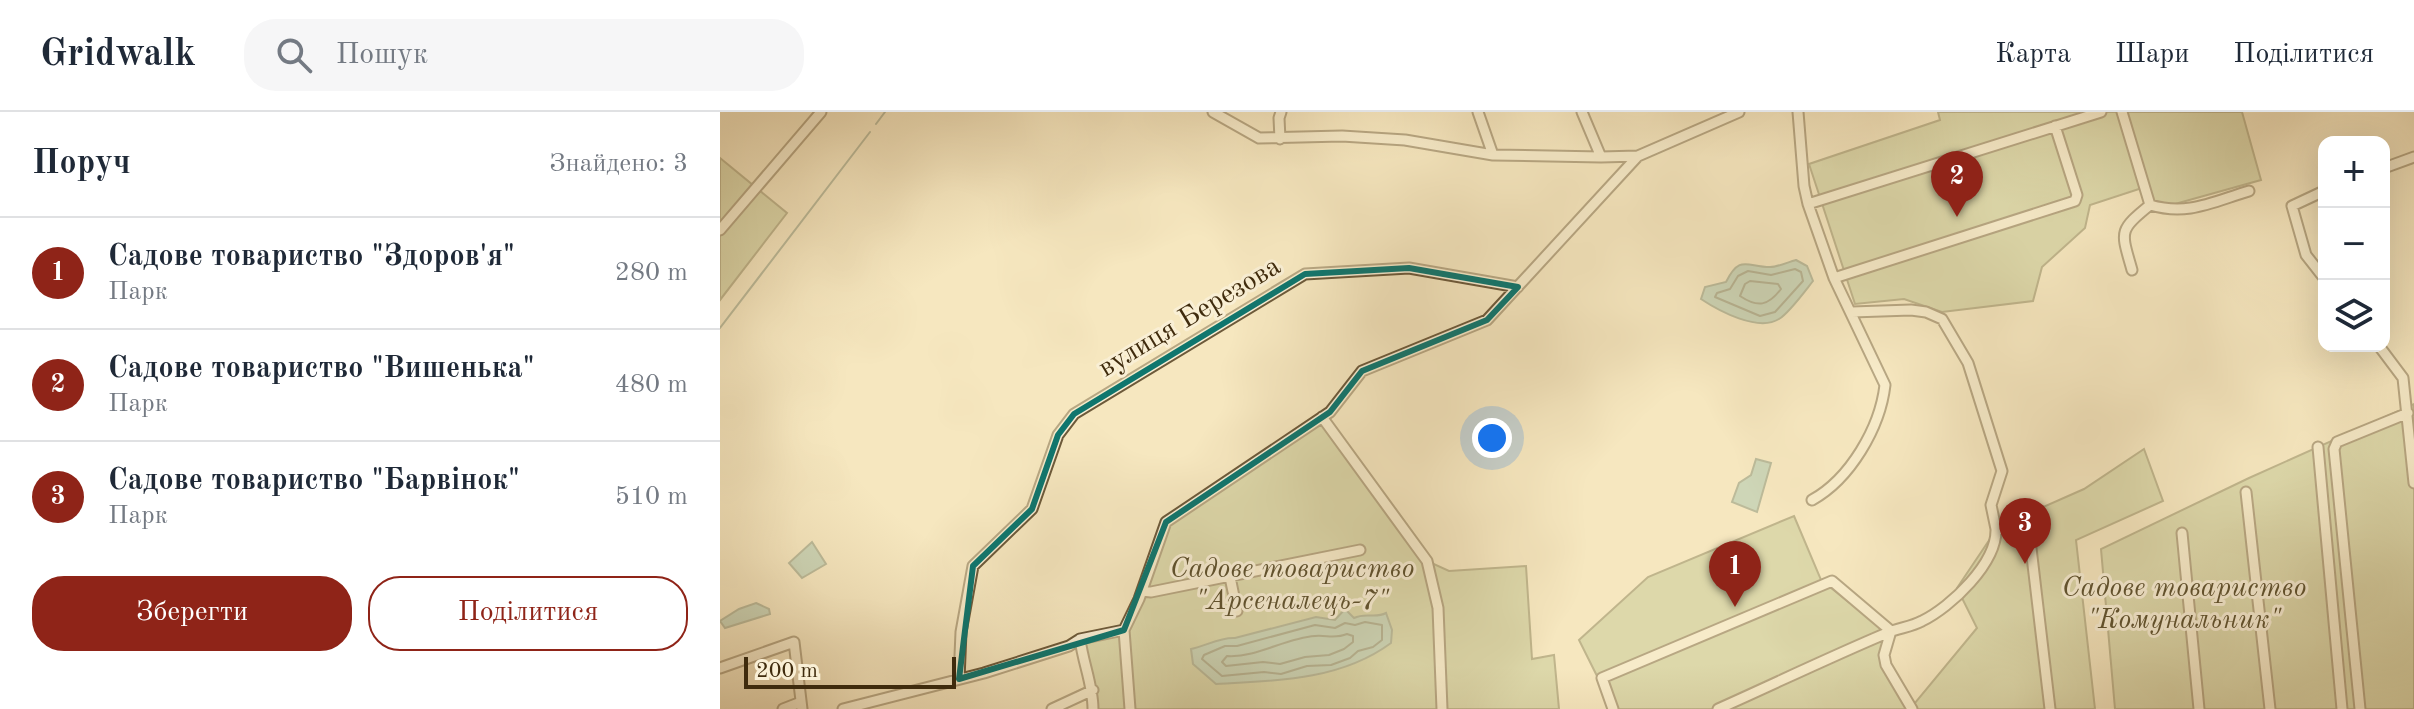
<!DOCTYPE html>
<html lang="uk">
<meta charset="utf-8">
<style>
:root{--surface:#fff;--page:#f6f6f7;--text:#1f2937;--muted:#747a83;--line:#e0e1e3;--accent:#8f2418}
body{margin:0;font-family:"Old Standard TT",serif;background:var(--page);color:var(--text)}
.controls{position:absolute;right:24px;top:24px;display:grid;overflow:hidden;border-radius:16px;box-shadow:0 8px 32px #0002}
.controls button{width:72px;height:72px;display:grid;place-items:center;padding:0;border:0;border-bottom:2px solid var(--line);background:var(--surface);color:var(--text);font:40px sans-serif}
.scale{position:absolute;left:24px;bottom:20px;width:212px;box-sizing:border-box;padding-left:8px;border:4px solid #3f2b0d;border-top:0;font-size:22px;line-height:28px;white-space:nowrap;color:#3f2b0d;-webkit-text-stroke:6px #f9efd5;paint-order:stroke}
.you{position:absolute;left:772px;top:326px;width:28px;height:28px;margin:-20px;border:6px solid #fff;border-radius:50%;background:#1a73e8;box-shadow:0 0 0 12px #1a73e833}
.badge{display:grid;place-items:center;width:52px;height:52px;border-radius:50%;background:var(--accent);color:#fff;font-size:26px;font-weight:700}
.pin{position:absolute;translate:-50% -66px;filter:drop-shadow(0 2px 4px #0008)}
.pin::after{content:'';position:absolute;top:42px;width:28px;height:24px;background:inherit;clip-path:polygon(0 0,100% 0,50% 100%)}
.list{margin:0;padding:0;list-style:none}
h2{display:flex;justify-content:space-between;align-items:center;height:104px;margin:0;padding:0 32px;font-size:34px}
h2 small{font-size:26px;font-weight:400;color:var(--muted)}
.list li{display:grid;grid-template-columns:52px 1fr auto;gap:24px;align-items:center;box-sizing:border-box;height:112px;padding:0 32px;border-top:2px solid var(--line)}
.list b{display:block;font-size:30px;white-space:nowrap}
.list p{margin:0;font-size:26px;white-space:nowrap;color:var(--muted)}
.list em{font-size:26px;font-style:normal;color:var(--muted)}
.actions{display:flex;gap:16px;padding:24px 32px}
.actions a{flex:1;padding:18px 0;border:2px solid var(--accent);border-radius:32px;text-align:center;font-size:28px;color:var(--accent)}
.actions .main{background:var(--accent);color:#fff}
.icon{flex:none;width:44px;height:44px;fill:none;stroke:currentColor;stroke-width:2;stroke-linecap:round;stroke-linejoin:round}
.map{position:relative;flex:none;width:1694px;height:597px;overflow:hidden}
header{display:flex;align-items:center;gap:48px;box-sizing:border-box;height:112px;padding:0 40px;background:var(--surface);border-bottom:2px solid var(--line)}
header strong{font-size:38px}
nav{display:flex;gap:44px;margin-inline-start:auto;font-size:28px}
.search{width:560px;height:72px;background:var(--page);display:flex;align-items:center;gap:20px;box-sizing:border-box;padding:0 28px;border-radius:32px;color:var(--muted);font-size:30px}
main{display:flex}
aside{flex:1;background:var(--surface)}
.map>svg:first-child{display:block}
</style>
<header>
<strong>Gridwalk</strong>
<div class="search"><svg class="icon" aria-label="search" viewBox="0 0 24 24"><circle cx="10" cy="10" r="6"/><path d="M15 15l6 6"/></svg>Пошук</div>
<nav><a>Карта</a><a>Шари</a><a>Поділитися</a></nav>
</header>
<main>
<aside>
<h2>Поруч<small>Знайдено: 3</small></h2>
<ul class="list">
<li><span class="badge">1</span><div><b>Садове товариство &quot;Здоров'я&quot;</b><p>Парк</p></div><em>280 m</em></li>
<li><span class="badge">2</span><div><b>Садове товариство &quot;Вишенька&quot;</b><p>Парк</p></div><em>480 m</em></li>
<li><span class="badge">3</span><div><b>Садове товариство &quot;Барвінок&quot;</b><p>Парк</p></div><em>510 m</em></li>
</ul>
<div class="actions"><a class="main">Зберегти</a><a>Поділитися</a></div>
</aside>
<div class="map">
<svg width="1694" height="597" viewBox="0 0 1694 597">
<rect width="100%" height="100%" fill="#f6e7bf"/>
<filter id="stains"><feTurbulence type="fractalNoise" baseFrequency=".0025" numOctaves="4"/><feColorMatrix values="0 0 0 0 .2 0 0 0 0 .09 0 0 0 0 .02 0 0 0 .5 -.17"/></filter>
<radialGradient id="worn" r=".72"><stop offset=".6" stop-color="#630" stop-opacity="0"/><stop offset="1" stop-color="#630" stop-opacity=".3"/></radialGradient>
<path fill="#bec590" stroke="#7e784e" stroke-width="2" d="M 1218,0 L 1522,0 L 1541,68 L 1455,92 L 1430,90 L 1425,75 L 1370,93 L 1365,116 L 1322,155 L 1313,189 L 1222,200 L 1184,187 L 1135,192 L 1089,52 L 1220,8 Z
M 0,46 L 67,101 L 0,188 Z
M 1694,292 L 1694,597 L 1395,597 L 1381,437 L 1529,366 Z
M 602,305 L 707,449 L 729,459 L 806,454 L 812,547 L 834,543 L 839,597 L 373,597 L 360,527 L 404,518 L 446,410 Z
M 1424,337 L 1443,389 L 1356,428 L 1375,597 L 1190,597 L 1257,516 L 1237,476 L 1278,415 L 1364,377 Z
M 1074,404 L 1101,468 L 1170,523 L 1162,552 L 1188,597 L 888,597 L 878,566 L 859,528 L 928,465 Z"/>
<path fill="#9dc1ad" stroke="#77856d" stroke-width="2" d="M 1076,148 L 1087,154 L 1093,169 C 1085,179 1069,201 1059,207 C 1038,220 999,199 981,187 L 985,175 L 1006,170 C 1020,142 1027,155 1050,155 C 1058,155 1068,150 1076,148 Z
M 1036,347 L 1051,351 L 1037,400 L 1012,390 L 1019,371 L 1031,363 Z
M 92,430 L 106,452 L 82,466 L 69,451 Z
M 36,491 L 49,497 L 50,502 L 5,516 L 0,509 L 19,497 Z
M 625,497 L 634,506 C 646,500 655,507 666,501 L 672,518 L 671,531 C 621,568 557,569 496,572 L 473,552 L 471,537 C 486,534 500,525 515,526 L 596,505 L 615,508 Z"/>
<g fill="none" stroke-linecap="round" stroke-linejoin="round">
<path stroke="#6e765d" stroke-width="2" d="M 1075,157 L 1081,160 L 1083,169 L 1055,200 L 1040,204 L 995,185 L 997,181 L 1010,177 L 1018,164 L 1028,159 L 1051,163 Z
M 1030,169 L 1058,172 L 1061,177 C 1048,194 1038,196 1020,184 L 1025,172 Z
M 645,510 L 662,513 L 662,528 L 653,535 L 638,539 L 630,546 L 611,553 L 587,554 L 561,562 L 544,560 L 502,564 L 482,547 L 484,543 L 505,534 L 517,534 L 595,513 L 615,516 L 625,511 L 635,513 Z
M 627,522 L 633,524 L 633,530 L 624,537 L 609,543 L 585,545 L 560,552 L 543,550 L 506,554 L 502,550 L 507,544 C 537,546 565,526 595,524 C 607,523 615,527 627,522 Z"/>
<path stroke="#77856d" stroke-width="2" d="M 156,12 L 165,0
M 0,216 L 150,20"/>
<defs>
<path id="minor" d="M 493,0 L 539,26 L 622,24 L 685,28 L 773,43 L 881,45 L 918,44 L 1019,0
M 758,0 L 773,43
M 862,0 L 881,45
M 1078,0 L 1084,74 L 1088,92 L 1114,166 L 1165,273 C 1160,316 1130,367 1092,388
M 1402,0 L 1430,93 C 1398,119 1401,119 1412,158
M 560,27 L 559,6 L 561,0
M 1664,56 L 1694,45
M 1604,79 L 1572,94 L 1586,143 L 1604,166
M 1088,92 L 1381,0
M 1430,93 C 1468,104 1492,90 1529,79
M 0,118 L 101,0
M 1114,166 L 1355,89 L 1357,83 L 1335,14
M 1132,200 L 1191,198 L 1206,200 L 1222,207 L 1248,251 L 1282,359 L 1271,393 L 1276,417 L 1309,419 L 1330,597
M 1659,234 L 1683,266 L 1694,371
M 602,305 L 707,449 L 718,496 L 722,597
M 1598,335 L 1622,597
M 1526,380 L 1550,597
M 1462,421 L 1479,597
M 510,465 L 517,499
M 422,479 L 431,480 L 640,438
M 1171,519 L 1164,543 L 1166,553 L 1192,597
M 0,556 L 74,530 L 82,597
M 239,567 L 241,520 L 253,454 L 312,397 L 338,323 L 354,302 L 585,162 L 689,156 L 798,175
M 63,597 L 81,590
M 123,597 L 264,561 L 349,534 L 360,527
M 332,597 L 373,578
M 373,597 C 373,573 363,551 360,527 L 404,518
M 410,597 L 404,518 L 419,487 L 446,410 L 610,300 L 642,259 L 767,208 L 918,44
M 893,597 L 882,566 L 1112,469 L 1171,519
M 998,597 C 1054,572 1110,545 1167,521 C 1178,516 1191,515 1202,509 C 1231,495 1277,451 1276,417
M 1640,597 L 1614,337 L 1617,330 L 1688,301"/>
</defs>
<use href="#minor" stroke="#6d5a3a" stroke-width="13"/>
<use href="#minor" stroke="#f9efd5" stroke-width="9"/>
</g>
<path d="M0 0H1694V597H0ZM 689,156 L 798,175 L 767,208 L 642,259 L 610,300 L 446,410 L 404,518 L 239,567 L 253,454 L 312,397 L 338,323 L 354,302 L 585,162 Z" fill="#f6e7bf" fill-opacity=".55" fill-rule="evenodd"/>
<path fill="none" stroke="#0f766e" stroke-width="6" stroke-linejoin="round" d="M 689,156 L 798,175 L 767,208 L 642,259 L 610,300 L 446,410 L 404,518 L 239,567 L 253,454 L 312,397 L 338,323 L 354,302 L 585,162 Z"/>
<g text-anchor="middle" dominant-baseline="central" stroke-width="6" stroke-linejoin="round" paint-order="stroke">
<g font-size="28" fill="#3f2b0d" stroke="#f9efd5">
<text transform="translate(470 206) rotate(-31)">вулиця Березова</text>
</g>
<g font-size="28" font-style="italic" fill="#5f522e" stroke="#f9efd5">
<text x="572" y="458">Садове товариство<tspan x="572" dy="32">"Арсеналець-7"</tspan></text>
<text x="1464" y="477">Садове товариство<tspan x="1464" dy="32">"Комунальник"</tspan></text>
</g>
</g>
<rect width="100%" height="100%" filter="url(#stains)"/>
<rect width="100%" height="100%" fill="url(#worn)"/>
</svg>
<div class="controls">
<button>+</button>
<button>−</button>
<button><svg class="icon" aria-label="layers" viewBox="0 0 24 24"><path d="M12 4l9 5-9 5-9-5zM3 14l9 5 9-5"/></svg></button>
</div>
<div class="scale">200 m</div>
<div class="you"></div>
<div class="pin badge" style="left:1015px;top:495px">1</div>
<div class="pin badge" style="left:1237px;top:105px">2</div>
<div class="pin badge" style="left:1305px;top:452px">3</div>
</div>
</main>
